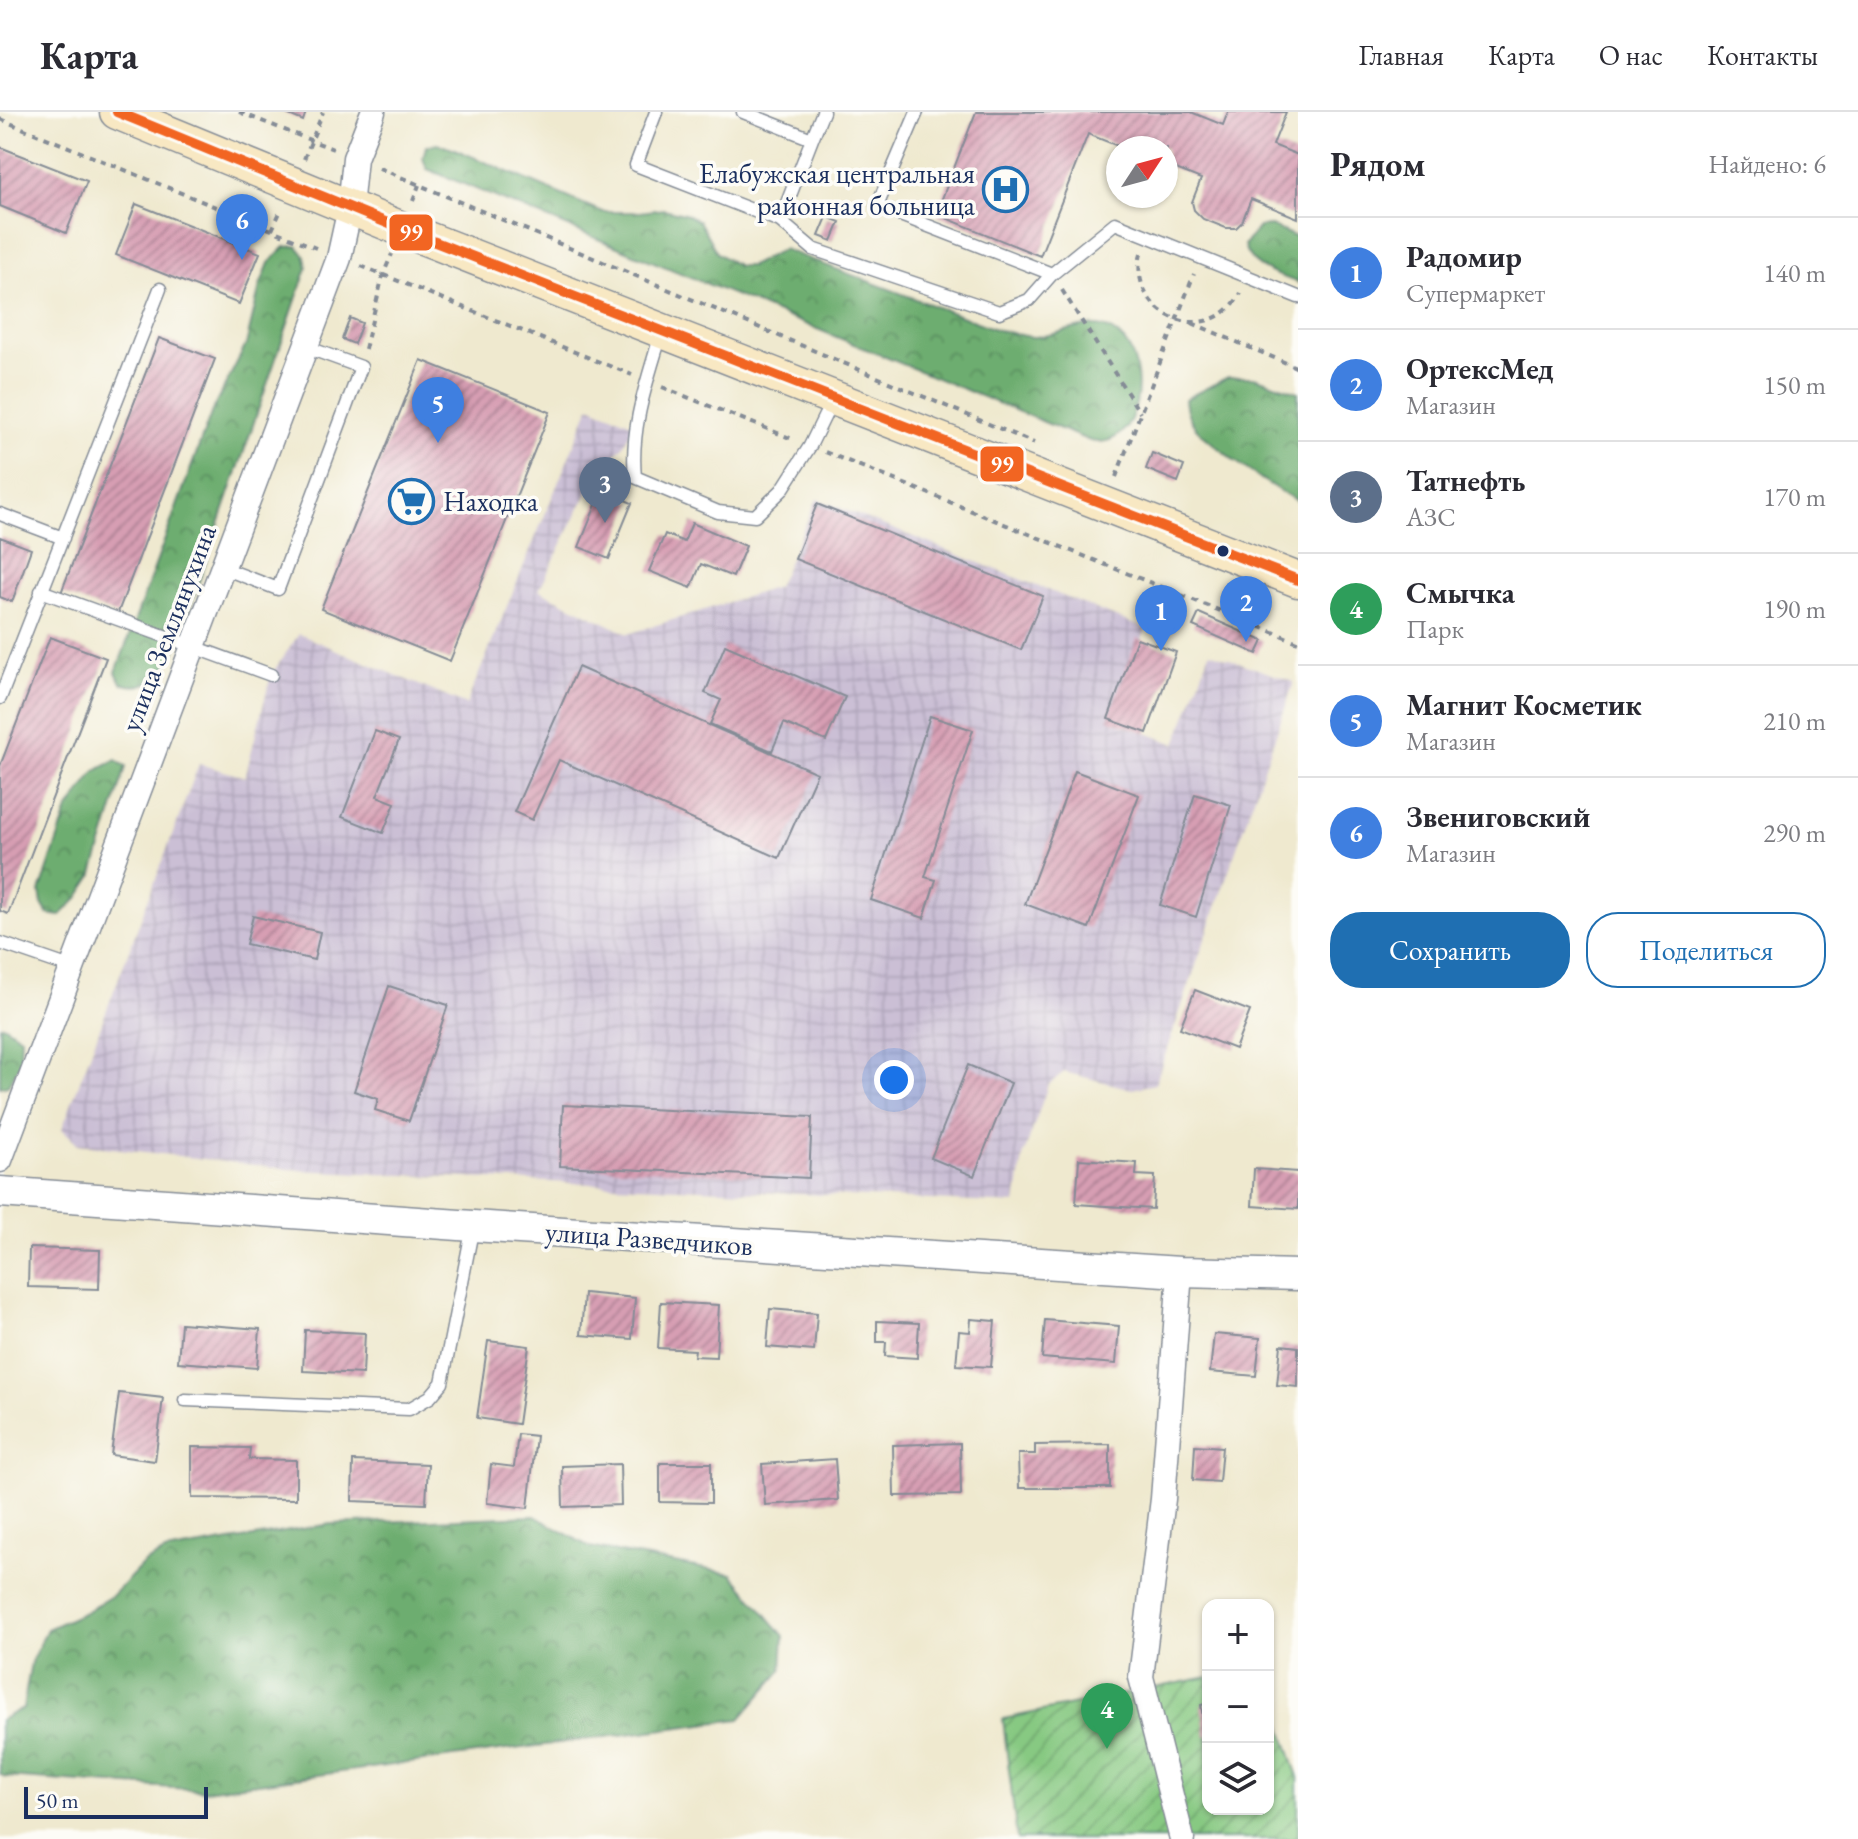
<!DOCTYPE html>
<html lang="ru">
<meta charset="utf-8">
<style>
:root{--surface:#fff;--page:#f2f2f3;--text:#2b2b33;--muted:#7c7c81;--line:#e1e1e2;--accent:#1f6fb2}
body{margin:0;font-family:"EB Garamond",serif;background:var(--page);color:var(--text)}
.controls{position:absolute;right:24px;bottom:24px;display:grid;overflow:hidden;border-radius:16px;box-shadow:0 2px 6px #0004}
.controls button{width:72px;height:72px;display:grid;place-items:center;padding:0;border:0;border-bottom:2px solid var(--line);background:var(--surface);color:var(--text);font:40px sans-serif}
.compass{position:absolute;left:1106px;top:24px;width:72px;height:72px;border-radius:50%;background:var(--surface);box-shadow:0 2px 6px #0004;rotate:54deg}
.scale{position:absolute;left:24px;bottom:20px;width:184px;box-sizing:border-box;padding-left:8px;border:4px solid #1b2f5e;border-top:0;font-size:22px;line-height:28px;white-space:nowrap;color:#1b2f5e;-webkit-text-stroke:6px #fdfcf7;paint-order:stroke}
.you{position:absolute;left:894px;top:968px;width:28px;height:28px;margin:-20px;border:6px solid #fff;border-radius:50%;background:#1a73e8;box-shadow:0 0 0 12px #1a73e833}
.badge{display:grid;place-items:center;width:52px;height:52px;border-radius:50%;background:var(--accent);color:#fff;font-size:26px;font-weight:700}
.pin{position:absolute;translate:-50% -66px;filter:drop-shadow(0 2px 4px #0008)}
.pin::after{content:'';position:absolute;top:42px;width:28px;height:24px;background:inherit;clip-path:polygon(0 0,100% 0,50% 100%)}
.list{margin:0;padding:0;list-style:none}
h2{display:flex;justify-content:space-between;align-items:center;height:104px;margin:0;padding:0 32px;font-size:34px}
h2 small{font-size:26px;font-weight:400;color:var(--muted)}
.list li{display:grid;grid-template-columns:52px 1fr auto;gap:24px;align-items:center;box-sizing:border-box;height:112px;padding:0 32px;border-top:2px solid var(--line)}
.list b{display:block;font-size:30px;white-space:nowrap}
.list p{margin:0;font-size:26px;white-space:nowrap;color:var(--muted)}
.list em{font-size:26px;font-style:normal;color:var(--muted)}
.actions{display:flex;gap:16px;padding:24px 32px}
.actions a{flex:1;padding:18px 0;border:2px solid var(--accent);border-radius:32px;text-align:center;font-size:28px;color:var(--accent)}
.actions .main{background:var(--accent);color:#fff}
.icon{flex:none;width:44px;height:44px;fill:none;stroke:currentColor;stroke-width:2;stroke-linecap:round;stroke-linejoin:round}
.map{position:relative;flex:none;width:1298px;height:1727px;overflow:hidden}
header{display:flex;align-items:center;gap:48px;box-sizing:border-box;height:112px;padding:0 40px;background:var(--surface);border-bottom:2px solid var(--line)}
header strong{font-size:38px}
nav{display:flex;gap:44px;margin-inline-start:auto;font-size:28px}
main{display:flex}
aside{flex:1;background:var(--surface)}
.map>svg:first-child{display:block}
</style>
<header>
<strong>Карта</strong>
<nav><a>Главная</a><a>Карта</a><a>О нас</a><a>Контакты</a></nav>
</header>
<main>
<div class="map">
<svg width="1298" height="1727" viewBox="0 0 1298 1727">
<defs>
<pattern id="industrial-grid" width="8" height="8" patternUnits="userSpaceOnUse" patternTransform="scale(2)"><rect width="8" height="8" fill="#cbbfd5"/><path d="M0 4h8M4 0v8" fill="none" stroke="#aea4b9"/></pattern>
<pattern id="forest-crowns" width="20" height="18" patternUnits="userSpaceOnUse" patternTransform="scale(2)"><rect width="20" height="18" fill="#6dad70"/><path d="M2 6a3 3 0 1 1 6 0M12 15a3 3 0 1 1 6 0" fill="none" stroke="#598d5f"/></pattern>
<pattern id="garden-furrows" width="10" height="10" patternUnits="userSpaceOnUse" patternTransform="scale(2)"><rect width="10" height="10" fill="#87c982"/><path d="M-1 1l2-2M0 10L10 0M9 11l2-2" fill="none" stroke="#6ea46e"/></pattern>
<pattern id="building-hatch" width="6" height="6" patternUnits="userSpaceOnUse" patternTransform="scale(2)"><rect width="6" height="6" fill="#d79eb3"/><path d="M-1 1l2-2M0 6l6-6M5 7l2-2" fill="none" stroke="#ae8195"/></pattern>
</defs>
<rect width="100%" height="100%" fill="#fdfcf7"/>
<filter id="ink" filterUnits="userSpaceOnUse"><feTurbulence type="fractalNoise" baseFrequency=".0125" numOctaves="2"/><feDisplacementMap in="SourceGraphic" scale="16" xChannelSelector="R" yChannelSelector="G"/><feConvolveMatrix kernelMatrix="1 2 1 2 8 2 1 2 1" color-interpolation-filters="sRGB"/></filter>
<filter id="wash" filterUnits="userSpaceOnUse"><feTurbulence type="fractalNoise" baseFrequency=".006" numOctaves="4" result="noise"/><feDisplacementMap in="SourceGraphic" scale="32" xChannelSelector="R" yChannelSelector="G"/><feGaussianBlur stdDeviation="1.8" result="paint"/><feColorMatrix in="noise" values="0 0 0 0 0 0 0 0 0 0 0 0 0 0 0 0 0 1.4 0 .05"/><feComposite in="paint" operator="in"/></filter>
<g filter="url(#wash)">
<rect width="100%" height="100%" fill="#efe9cf"/>
<path fill="url(#industrial-grid)" d="M 590,294 L 634,312 L 623,334 L 597,361 L 539,478 L 628,522 L 777,475 L 817,387 L 1146,517 L 1113,609 L 1176,632 L 1210,540 L 1294,570 L 1155,972 L 1132,977 L 1064,960 L 1048,973 L 1023,1045 L 1016,1092 L 297,1058 L 78,1032 L 62,1017 L 199,652 L 245,665 L 271,563 L 299,522 L 466,593 Z"/>
<path fill="url(#forest-crowns)" stroke="#446e67" stroke-width="2" d="M 437,32 L 450,35 L 602,100 L 639,100 L 664,97 L 688,103 L 699,109 L 717,141 L 738,154 L 750,154 L 783,137 L 998,218 C 1009,220 1023,225 1034,225 C 1063,225 1091,201 1118,223 C 1152,250 1142,340 1090,329 L 427,57 L 423,46 L 426,34 Z
M 1271,114 L 1298,126 L 1298,171 C 1277,162 1250,157 1244,133 L 1259,115 Z
M 297,134 L 305,144 L 307,156 L 176,537 C 165,561 148,581 121,571 L 116,560 L 212,299 L 246,233 L 260,174 L 269,151 L 285,135 Z
M 1228,265 L 1254,265 L 1298,280 L 1298,389 C 1269,374 1224,343 1200,320 C 1191,312 1186,299 1185,287 Z
M 116,648 L 126,655 L 92,765 L 78,786 L 60,804 L 48,802 L 42,792 L 40,780 L 67,700 L 95,659 Z
M 3,913 L 21,925 L 20,952 L 8,973 L 0,975 L 0,914 Z
M 535,1404 L 590,1435 L 732,1462 L 784,1524 L 782,1558 L 740,1607 L 205,1678 L 5,1665 L 0,1661 L 0,1608 L 23,1596 L 31,1550 L 47,1517 L 85,1500 L 113,1483 L 144,1451 L 165,1440 L 331,1412 Z"/>
<path fill="url(#garden-furrows)" stroke="#517c70" stroke-width="2" d="M 1208,1565 L 1208,1697 L 1268,1697 L 1268,1572 L 1298,1666 L 1298,1727 L 1017,1727 L 1003,1607 Z"/>
<g id="blocks">
<path fill="url(#building-hatch)" d="M 282,0 L 306,0 L 303,9 Z
M 976,0 L 1191,0 L 1223,13 L 1228,0 L 1286,0 L 1273,33 L 1298,43 L 1298,106 L 1251,87 L 1242,110 L 1236,116 L 1226,116 L 1203,107 L 1194,98 L 1192,90 L 1201,67 L 1166,53 L 1166,36 L 1123,36 L 1088,22 L 1040,144 L 936,102 Z
M 0,35 L 87,69 L 66,121 L 0,94 Z
M 136,92 L 260,141 L 239,192 L 116,143 Z
M 827,105 L 840,110 L 832,129 L 819,124 Z
M 350,206 L 362,211 L 354,232 L 342,227 Z
M 159,226 L 215,247 L 117,503 L 61,481 Z
M 421,248 L 550,300 L 450,549 L 321,497 Z
M 1152,341 L 1184,354 L 1178,370 L 1146,357 Z
M 602,378 L 632,391 L 609,447 L 579,435 Z
M 817,392 L 1043,484 L 1021,538 L 795,447 Z
M 692,411 L 746,434 L 733,465 L 701,452 L 691,476 L 649,459 L 665,422 L 684,430 Z
M 0,425 L 31,437 L 12,490 L 0,485 Z
M 1199,501 L 1263,529 L 1257,542 L 1193,514 Z
M 50,525 L 106,546 L 8,802 L 0,799 L 0,654 Z
M 1137,526 L 1176,540 L 1147,621 L 1108,607 Z
M 725,533 L 845,585 L 826,629 L 784,611 L 772,639 L 710,612 L 721,588 L 705,581 Z
M 578,555 L 817,661 L 779,746 L 559,648 L 532,708 L 514,700 Z
M 930,604 L 973,618 L 925,765 L 936,768 L 924,806 L 871,788 Z
M 375,619 L 399,628 L 377,684 L 395,691 L 383,721 L 342,705 Z
M 1075,659 L 1139,683 L 1089,816 L 1025,792 Z
M 1195,682 L 1231,693 L 1196,805 L 1160,793 Z
M 253,804 L 320,820 L 314,848 L 246,832 Z
M 389,874 L 448,893 L 409,1009 L 375,998 L 378,987 L 354,979 Z
M 1195,878 L 1250,899 L 1235,937 L 1180,916 Z
M 968,953 L 1011,971 L 974,1064 L 931,1046 Z
M 563,993 L 812,1005 L 809,1066 L 560,1054 Z
M 1079,1047 L 1137,1051 L 1136,1063 L 1155,1064 L 1153,1097 L 1076,1092 Z
M 1254,1057 L 1298,1060 L 1298,1097 L 1252,1094 Z
M 29,1136 L 100,1138 L 99,1177 L 28,1175 Z
M 584,1181 L 635,1186 L 632,1227 L 581,1223 Z
M 661,1190 L 719,1193 L 716,1245 L 694,1244 L 695,1238 L 658,1236 Z
M 770,1197 L 817,1201 L 814,1239 L 767,1235 Z
M 971,1207 L 995,1209 L 991,1255 L 956,1253 L 959,1219 L 970,1220 Z
M 1045,1208 L 1119,1214 L 1116,1252 L 1042,1246 Z
M 877,1209 L 919,1211 L 917,1246 L 885,1244 L 886,1230 L 877,1230 Z
M 181,1211 L 260,1217 L 257,1256 L 178,1250 Z
M 305,1218 L 365,1221 L 363,1262 L 303,1259 Z
M 1214,1222 L 1260,1226 L 1256,1264 L 1210,1260 Z
M 488,1229 L 529,1234 L 518,1312 L 477,1306 Z
M 1281,1233 L 1298,1235 L 1298,1275 L 1277,1273 Z
M 119,1281 L 163,1286 L 155,1349 L 111,1343 Z
M 518,1322 L 536,1324 L 528,1396 L 487,1391 L 491,1352 L 514,1355 Z
M 960,1331 L 961,1383 L 894,1384 L 893,1333 Z
M 1110,1332 L 1110,1376 L 1019,1376 L 1018,1342 L 1035,1342 L 1035,1333 Z
M 1195,1333 L 1222,1335 L 1219,1370 L 1193,1368 Z
M 192,1335 L 250,1336 L 249,1347 L 296,1348 L 296,1387 L 192,1386 Z
M 835,1347 L 838,1388 L 765,1393 L 762,1352 Z
M 353,1349 L 428,1352 L 426,1392 L 352,1389 Z
M 660,1351 L 711,1351 L 711,1391 L 660,1390 Z
M 620,1352 L 621,1393 L 563,1395 L 562,1354 Z
M 1208,1591 L 1208,1624 L 1206,1624 L 1201,1593 Z"/>
</g>
</g>
<g filter="url(#ink)">
<use href="#blocks" fill-opacity="0" stroke="#858c96" stroke-width="2"/>
<g fill="none" stroke-linecap="round" stroke-linejoin="round">
<defs>
<path id="service" d="M 656,0 L 636,53 L 780,109 L 812,27 L 743,0
M 917,0 L 877,94 L 1052,162 L 1115,111 L 1298,185
M 812,27 L 823,0
M 780,109 L 813,137 L 999,200 L 1029,188 L 1052,162
M 661,222 C 647,270 630,315 635,365 L 718,400 L 755,404 L 782,378 L 810,334 L 832,289
M 0,402 L 63,426
M 223,456 L 278,477 L 361,255 L 306,235
M 41,479 L 271,563
M 0,586 L 160,177
M 0,831 L 73,856
M 185,1288 L 409,1297 L 430,1285 L 442,1271 L 473,1114"/>
<path id="minor" d="M 0,1048 L 339,146 L 350,96 L 355,46 L 373,0
M 1180,1160 L 1163,1387 L 1141,1565 L 1182,1727"/>
<path id="tertiary" d="M 0,1080 L 473,1114 L 1180,1160 L 1298,1163"/>
<path id="secondary" d="M 117,0 L 402,117 L 1298,468"/>
</defs>
<use href="#service" stroke="#858c96" stroke-width="15"/>
<use href="#minor" stroke="#858c96" stroke-width="27"/>
<use href="#tertiary" stroke="#858c96" stroke-width="33"/>
<use href="#secondary" stroke="#858c96" stroke-width="37"/>
<path stroke="#858c96" stroke-width="4" stroke-dasharray="6 6" stroke-linecap="butt" d="M 239,0 L 333,37
M 0,7 L 316,136
M 304,47 L 323,0
M 379,56 L 1034,331
M 413,89 L 419,73
M 272,118 L 281,98
M 1141,141 C 1127,204 1208,238 1241,181
M 361,154 L 632,263
M 1062,178 L 1140,301
M 1192,211 L 1298,256
M 365,237 L 383,163 L 392,142
M 662,275 L 795,328
M 825,340 L 1298,530
M 1116,365 L 1194,162"/>
<use href="#service" stroke="#fff" stroke-width="12"/>
<use href="#minor" stroke="#fff" stroke-width="24"/>
<use href="#tertiary" stroke="#fff" stroke-width="30"/>
<use href="#secondary" stroke="#f8e8c3" stroke-width="34"/>
<defs>
<path id="bus-1" d="M 117,0 L 402,117 L 1298,468"/>
</defs>
<use href="#bus-1" stroke="#fdfcf7" stroke-width="16"/>
<use href="#bus-1" stroke="#f26522" stroke-width="10"/>
</g>
</g>
<defs>
<symbol id="hospital-ring" viewBox="-11 -11 22 22"><circle r="9.5" fill="#fdfcf7" stroke="#1f6fb2" stroke-width="1.5"/><path d="M-5-5h3v3.5h4V-5h3V5h-3V1.5h-4V5h-3Z" fill="#1f6fb2"/></symbol>
<symbol id="supermarket-ring" viewBox="-11 -11 22 22"><circle r="9.5" fill="#fdfcf7" stroke="#1f6fb2" stroke-width="1.5"/><path d="M-6-5.5h2.5l.6 2H6L4.5 2H-2.5L-4.4-4H-6ZM-1.5 3.2a1.3 1.3 0 1 0 .1 0ZM3 3.2a1.3 1.3 0 1 0 .1 0Z" fill="#1f6fb2"/></symbol>
</defs>
<g fill-rule="evenodd">
<use href="#hospital-ring" x="980" y="52" width="51" height="51"/>
<use href="#supermarket-ring" x="386" y="364" width="51" height="51"/>
</g>
<circle fill="#1b2f5e" stroke="#fdfcf7" stroke-width="3" cx="1223" cy="439" r="7"/>
<g text-anchor="middle" dominant-baseline="central" stroke-width="7" stroke-linejoin="round" paint-order="stroke">
<g font-size="28" fill="#1b2f5e" stroke="#fdfcf7" text-anchor="end">
<text x="975" y="61">Елабужская центральная<tspan x="975" dy="32">районная больница</tspan></text>
<text x="443" y="389" text-anchor="start">Находка</text>
</g>
<g font-size="28" fill="#1b2f5e" stroke="#fdfcf7">
<text transform="translate(168 516) rotate(-69)">улица Землянухина</text>
<text transform="translate(649 1126) rotate(4)">улица Разведчиков</text>
</g>
</g>
<g stroke="#fdfcf7" stroke-width="3">
<rect x="388" y="101" width="46" height="39" rx="8" fill="#f26522"/>
<rect x="979" y="333" width="46" height="38" rx="8" fill="#f26522"/>
</g>
<g font-size="22" text-anchor="middle" font-weight="bold" fill="#fff">
<text x="411" y="128">99</text>
<text x="1002" y="360">99</text>
</g>
</svg>
<div class="controls">
<button>+</button>
<button>−</button>
<button><svg class="icon" aria-label="layers" viewBox="0 0 24 24"><path d="M12 4l9 5-9 5-9-5zM3 14l9 5 9-5"/></svg></button>
</div>
<svg class="compass" viewBox="-18 -18 36 36"><path d="M0-13l5 13h-10z" fill="#e53935"/><path d="M0 13l5-13h-10z" fill="#7c7c81"/></svg>
<div class="scale">50 m</div>
<div class="you"></div>
<div class="pin badge" style="left:1161px;top:539px;background:#3f7fe0">1</div>
<div class="pin badge" style="left:1246px;top:530px;background:#3f7fe0">2</div>
<div class="pin badge" style="left:605px;top:411px;background:#5c6f8a">3</div>
<div class="pin badge" style="left:1107px;top:1637px;background:#2e9e5b">4</div>
<div class="pin badge" style="left:438px;top:331px;background:#3f7fe0">5</div>
<div class="pin badge" style="left:242px;top:148px;background:#3f7fe0">6</div>
</div>
<aside>
<h2>Рядом<small>Найдено: 6</small></h2>
<ul class="list">
<li><span class="badge" style="background:#3f7fe0">1</span><div><b>Радомир</b><p>Супермаркет</p></div><em>140 m</em></li>
<li><span class="badge" style="background:#3f7fe0">2</span><div><b>ОртексМед</b><p>Магазин</p></div><em>150 m</em></li>
<li><span class="badge" style="background:#5c6f8a">3</span><div><b>Татнефть</b><p>АЗС</p></div><em>170 m</em></li>
<li><span class="badge" style="background:#2e9e5b">4</span><div><b>Смычка</b><p>Парк</p></div><em>190 m</em></li>
<li><span class="badge" style="background:#3f7fe0">5</span><div><b>Магнит Косметик</b><p>Магазин</p></div><em>210 m</em></li>
<li><span class="badge" style="background:#3f7fe0">6</span><div><b>Звениговский</b><p>Магазин</p></div><em>290 m</em></li>
</ul>
<div class="actions"><a class="main">Сохранить</a><a>Поделиться</a></div>
</aside>
</main>
